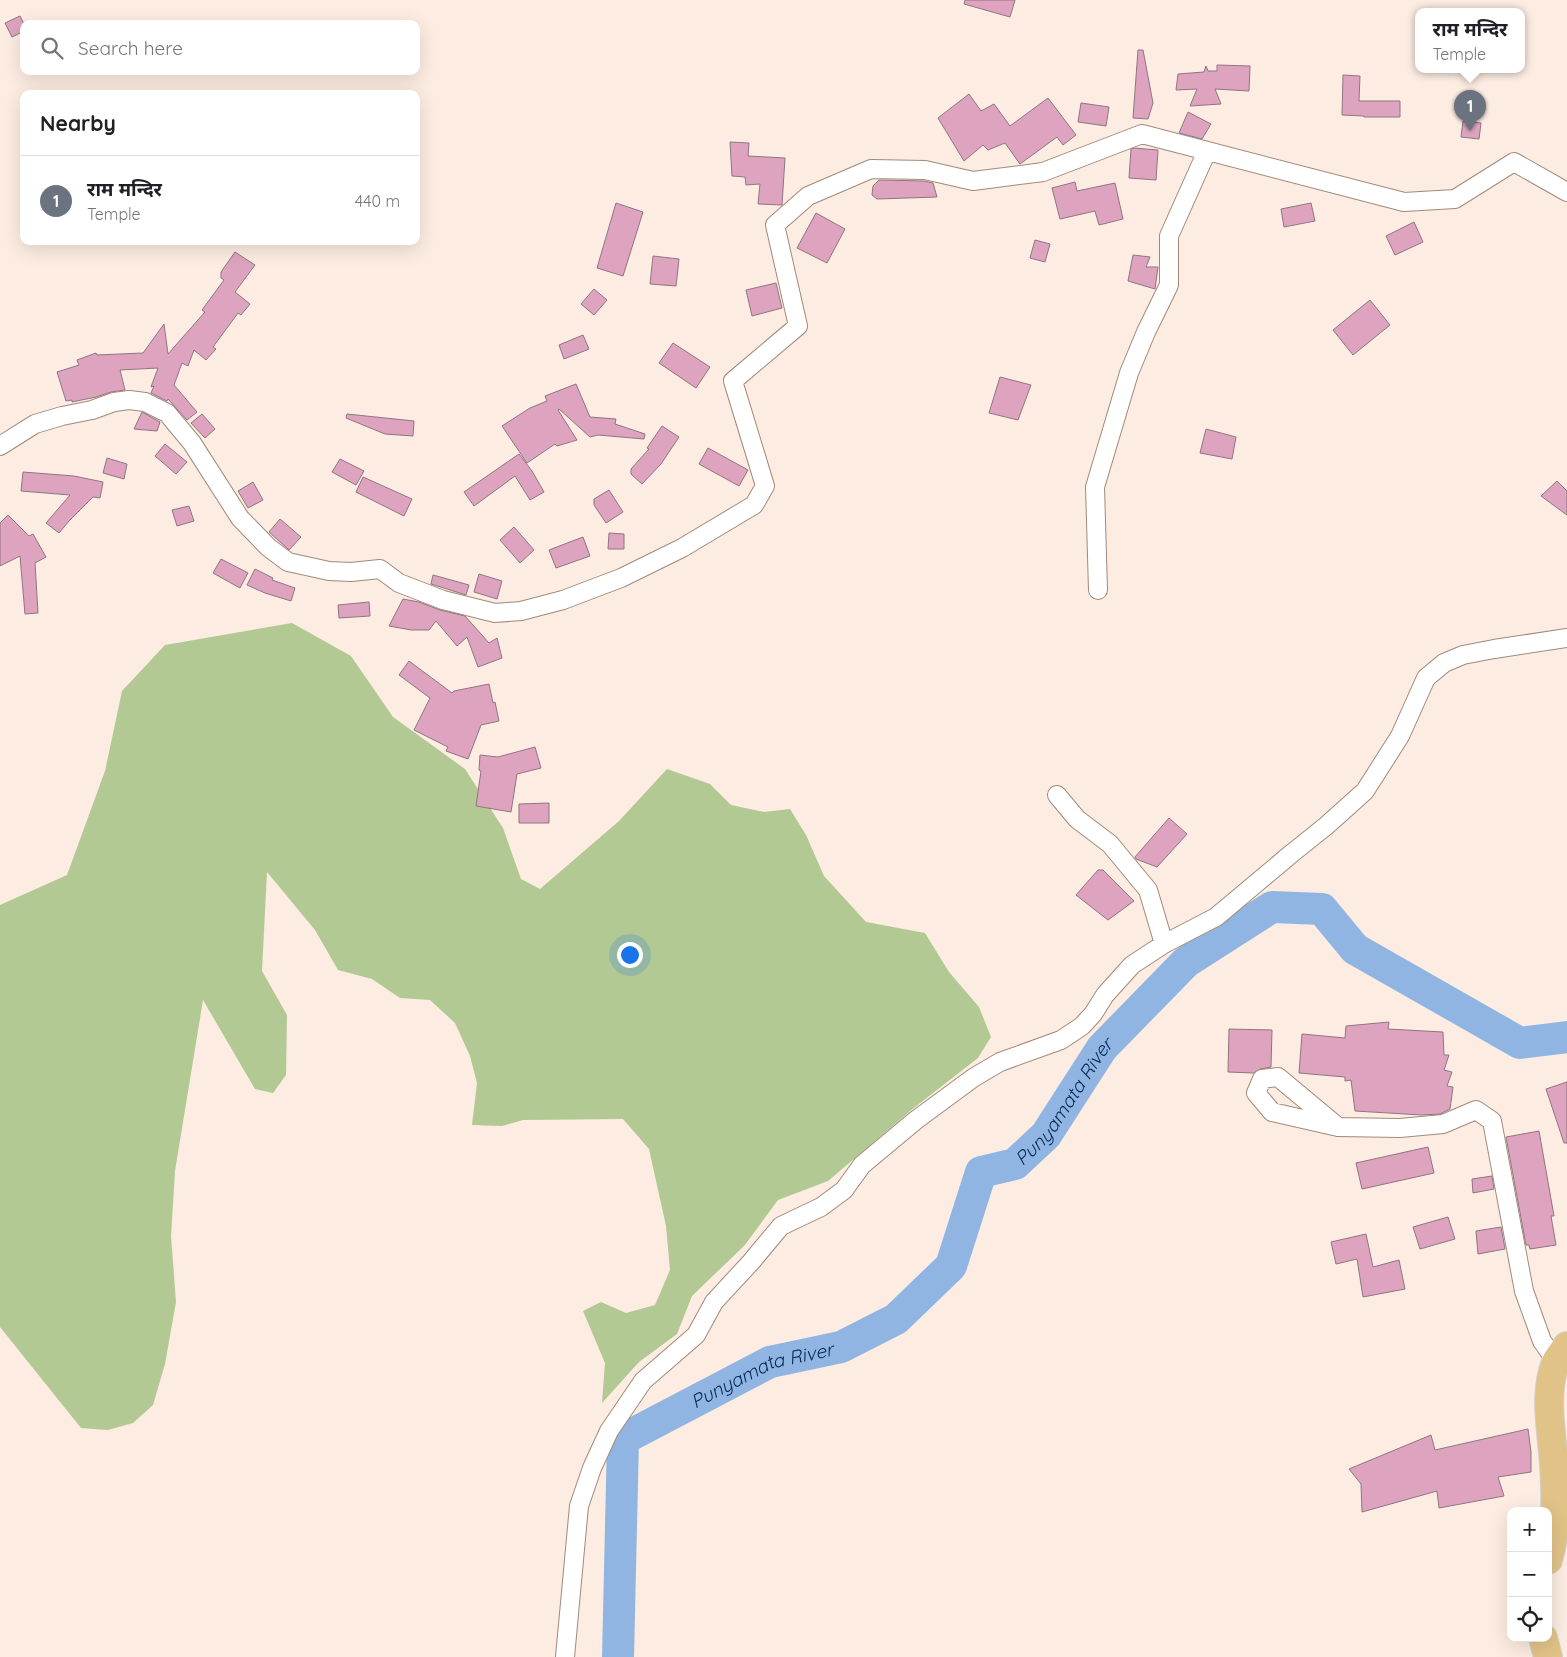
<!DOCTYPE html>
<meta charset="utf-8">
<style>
:root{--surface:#fff;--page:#f6f6f6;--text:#202124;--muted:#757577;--line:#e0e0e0;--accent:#806d08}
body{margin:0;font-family:Quicksand,"Noto Sans Devanagari",sans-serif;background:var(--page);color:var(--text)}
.controls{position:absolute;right:15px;bottom:15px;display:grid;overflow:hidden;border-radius:10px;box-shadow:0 5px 20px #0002}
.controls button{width:45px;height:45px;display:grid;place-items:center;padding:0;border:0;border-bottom:1px solid var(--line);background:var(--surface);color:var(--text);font:25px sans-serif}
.you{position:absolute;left:629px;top:954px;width:18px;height:18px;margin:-12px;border:4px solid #fff;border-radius:50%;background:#1a73e8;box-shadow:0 0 0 8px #1a73e833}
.badge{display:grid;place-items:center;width:32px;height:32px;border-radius:50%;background:var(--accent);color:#fff;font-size:16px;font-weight:700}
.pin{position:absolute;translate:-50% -41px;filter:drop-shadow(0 1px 2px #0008)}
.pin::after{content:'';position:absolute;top:26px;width:18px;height:15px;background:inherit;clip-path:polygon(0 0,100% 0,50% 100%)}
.popup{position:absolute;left:1415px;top:8px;width:110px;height:65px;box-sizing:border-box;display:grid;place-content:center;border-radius:10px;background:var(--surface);filter:drop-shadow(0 1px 4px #0005);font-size:16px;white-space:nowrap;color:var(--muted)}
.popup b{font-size:19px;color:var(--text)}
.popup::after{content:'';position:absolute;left:50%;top:100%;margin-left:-10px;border:10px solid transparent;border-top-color:var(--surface)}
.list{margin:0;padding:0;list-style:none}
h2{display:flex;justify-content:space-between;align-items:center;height:65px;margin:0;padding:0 20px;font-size:21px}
h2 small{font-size:16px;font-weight:400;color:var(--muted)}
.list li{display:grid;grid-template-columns:32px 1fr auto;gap:15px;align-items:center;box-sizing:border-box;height:90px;padding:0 20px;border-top:1px solid var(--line)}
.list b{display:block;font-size:19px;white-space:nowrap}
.list p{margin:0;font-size:16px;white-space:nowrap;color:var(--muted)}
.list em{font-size:16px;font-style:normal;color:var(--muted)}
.icon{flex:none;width:28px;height:28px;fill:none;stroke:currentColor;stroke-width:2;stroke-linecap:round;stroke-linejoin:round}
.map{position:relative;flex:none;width:1567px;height:1657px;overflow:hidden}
.search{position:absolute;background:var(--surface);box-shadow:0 5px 20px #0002;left:20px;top:20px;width:400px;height:55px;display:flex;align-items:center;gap:12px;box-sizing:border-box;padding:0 18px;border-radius:10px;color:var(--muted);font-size:19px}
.panel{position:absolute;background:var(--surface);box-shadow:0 5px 20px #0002;left:20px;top:90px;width:400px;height:155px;border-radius:10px}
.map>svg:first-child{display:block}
</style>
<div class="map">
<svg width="1567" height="1657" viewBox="0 0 1567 1657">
<rect width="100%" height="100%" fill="#fcece1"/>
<path fill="#b2c994" d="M 292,623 L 351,656 L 393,717 L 465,769 L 503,828 L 521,879 L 540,889 L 619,821 L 667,769 L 710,784 L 731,805 L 764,812 L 790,809 L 806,835 L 824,876 L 866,922 L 925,933 L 949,972 L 979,1007 L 991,1037 L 978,1058 L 915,1107 L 828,1181 L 778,1200 L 745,1245 L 692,1296 L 677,1334 L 639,1362 L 602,1403 L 605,1363 L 583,1311 L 601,1302 L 626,1313 L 655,1305 L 670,1270 L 666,1226 L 649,1149 L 623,1119 L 523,1120 L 502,1126 L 472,1125 L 477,1083 L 470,1056 L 455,1023 L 430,1000 L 400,998 L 372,979 L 338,970 L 315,930 L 267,872 L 262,971 L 287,1015 L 286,1075 L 273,1093 L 255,1089 L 203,1000 L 175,1171 L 171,1236 L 176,1302 L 165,1364 L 153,1405 L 133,1423 L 108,1430 L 81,1428 L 0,1327 L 0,905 L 67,875 L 105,771 L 122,691 L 165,645 Z"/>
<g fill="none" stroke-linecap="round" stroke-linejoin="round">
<path stroke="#91b5e2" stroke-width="32" id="s1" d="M 618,1657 L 623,1439 L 770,1362 L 841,1347 L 896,1319 L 951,1266 L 981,1172 L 1015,1164 L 1046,1135 L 1102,1048 L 1186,962 L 1272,907 L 1322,909 L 1355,949 L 1520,1043 L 1567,1037"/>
</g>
<path fill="#dea4bf" stroke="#8f7581" d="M 965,0 L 1015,0 L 1010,17 L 964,4 Z
M 20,16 L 24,24 L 24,31 L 12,37 L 5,23 Z
M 1138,50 L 1143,50 L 1153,103 L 1148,119 L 1133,118 Z
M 1217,65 L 1250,66 L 1249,91 L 1215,89 L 1221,104 L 1190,106 L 1197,89 L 1176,90 L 1178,74 L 1204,72 L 1206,66 L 1208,71 L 1217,71 Z
M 1343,75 L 1360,76 L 1359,101 L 1400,101 L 1400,117 L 1364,117 L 1364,116 L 1342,115 Z
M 969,94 L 981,111 L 994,104 L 1010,126 L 1048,98 L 1076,135 L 1063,145 L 1057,137 L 1020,164 L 1005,143 L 988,150 L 983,145 L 964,161 L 938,118 Z
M 1081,103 L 1109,107 L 1106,126 L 1078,122 Z
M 1188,112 L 1211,124 L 1202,139 L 1179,133 Z
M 1463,121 L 1481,123 L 1479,139 L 1461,137 Z
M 730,142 L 749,143 L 748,156 L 785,158 L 782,205 L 758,204 L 760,184 L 746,185 L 745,177 L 732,176 Z
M 1134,148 L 1158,150 L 1156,180 L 1129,178 L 1131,149 Z
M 879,180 L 924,181 L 933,183 L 937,197 L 877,199 L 872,195 L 873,186 Z
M 1075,182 L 1077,191 L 1115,183 L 1123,219 L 1099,225 L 1095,211 L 1060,219 L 1052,188 Z
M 616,203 L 643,212 L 623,276 L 597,268 Z
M 1311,203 L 1315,221 L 1284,227 L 1281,209 Z
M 816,213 L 845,229 L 827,263 L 797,248 Z
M 1414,222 L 1423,242 L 1395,255 L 1386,236 Z
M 1035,240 L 1050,244 L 1045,262 L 1030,258 Z
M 235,252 L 255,265 L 235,292 L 250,304 L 241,315 L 238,313 L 213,347 L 216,349 L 206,360 L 194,350 L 188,366 L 182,363 L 174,385 L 197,412 L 187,420 L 168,399 L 167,401 L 151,393 L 154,386 L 151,387 L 158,368 L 120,370 L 125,390 L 111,392 L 96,397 L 72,402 L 72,400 L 66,401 L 57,372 L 79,365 L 77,360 L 96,353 L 97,355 L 143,353 L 164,324 L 168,354 L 205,312 L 202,310 L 224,280 L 221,278 L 221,272 Z
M 1133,255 L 1150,257 L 1146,267 L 1158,267 L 1155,289 L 1128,281 Z
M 653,256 L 679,259 L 676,286 L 650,284 Z
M 776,283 L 782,308 L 752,316 L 746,290 Z
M 594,289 L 607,300 L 594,315 L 581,304 Z
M 1370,300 L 1390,325 L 1353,355 L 1333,330 Z
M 583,335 L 589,349 L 564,359 L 559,345 Z
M 673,343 L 710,367 L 696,388 L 659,363 Z
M 1000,377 L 1031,385 L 1018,420 L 989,413 Z
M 576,384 L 590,417 L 616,419 L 615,424 L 645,434 L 644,439 L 598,435 L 590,437 L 559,409 L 558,410 L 577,440 L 557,446 L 555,444 L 527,463 L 502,426 L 530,408 L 547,401 L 545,396 Z
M 142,412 L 160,422 L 157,431 L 134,429 Z
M 202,414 L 215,429 L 205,438 L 191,423 Z
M 347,414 L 414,421 L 413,436 L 385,434 L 346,418 Z
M 662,426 L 679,437 L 661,464 L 642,484 L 631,474 L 631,469 L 649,449 L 647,448 Z
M 1206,429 L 1236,437 L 1232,459 L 1200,453 Z
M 165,444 L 187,462 L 176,474 L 155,456 Z
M 708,448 L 748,470 L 739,486 L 699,464 Z
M 519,454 L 532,471 L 544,492 L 530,500 L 515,476 L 474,506 L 464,492 Z
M 107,458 L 127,464 L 124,479 L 103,473 Z
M 340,459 L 364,471 L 356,485 L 332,472 Z
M 23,472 L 74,476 L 103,482 L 100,498 L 93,497 L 69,521 L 59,533 L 46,523 L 70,495 L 21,491 Z
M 363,477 L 412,499 L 404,516 L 356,492 Z
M 1557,481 L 1567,491 L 1567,515 L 1541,496 Z
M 253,482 L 263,500 L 248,508 L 238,491 Z
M 609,490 L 623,512 L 606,523 L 594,505 L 594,499 Z
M 189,506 L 194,521 L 177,526 L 172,510 Z
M 8,515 L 29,536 L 33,534 L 46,557 L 35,563 L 38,613 L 25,614 L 20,556 L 0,566 L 0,523 Z
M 280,519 L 301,537 L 289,550 L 269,532 Z
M 514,527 L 534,550 L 520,563 L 500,540 Z
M 609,533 L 624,534 L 624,549 L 608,549 Z
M 583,537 L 590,556 L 556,568 L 549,550 Z
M 221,559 L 248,573 L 240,588 L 213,573 Z
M 255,569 L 273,578 L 272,580 L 295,588 L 291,601 L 265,593 L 247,585 Z
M 479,574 L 502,581 L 497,599 L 474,592 Z
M 433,575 L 469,585 L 466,595 L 431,584 Z
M 403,599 L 419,602 L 440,610 L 465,616 L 489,643 L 497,638 L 502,658 L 478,667 L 467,637 L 457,646 L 436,621 L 429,630 L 411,630 L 389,626 Z
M 369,602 L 370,616 L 339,618 L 338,605 Z
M 409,661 L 452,693 L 454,691 L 489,684 L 493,703 L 495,702 L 499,721 L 481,725 L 468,759 L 446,751 L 448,747 L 414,730 L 430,698 L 399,675 Z
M 535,747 L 541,768 L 517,774 L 511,812 L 476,806 L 481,771 L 479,770 L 480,755 L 498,757 Z
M 549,803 L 549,823 L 519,823 L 519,804 Z
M 1169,818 L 1187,834 L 1157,867 L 1136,859 L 1135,857 Z
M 1098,870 L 1103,870 L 1134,901 L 1108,920 L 1076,895 Z
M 1389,1022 L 1388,1029 L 1443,1032 L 1444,1055 L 1449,1055 L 1444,1070 L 1452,1072 L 1447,1086 L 1453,1087 L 1450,1109 L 1440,1114 L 1422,1115 L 1355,1111 L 1351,1080 L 1345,1081 L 1345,1077 L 1299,1073 L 1302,1034 L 1345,1038 L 1346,1026 Z
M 1229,1029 L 1272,1030 L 1271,1067 L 1260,1069 L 1254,1073 L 1228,1072 Z
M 1567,1082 L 1567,1143 L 1564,1143 L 1546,1089 Z
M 1539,1131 L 1554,1216 L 1551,1216 L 1556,1245 L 1530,1249 L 1529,1245 L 1526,1245 L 1506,1137 Z
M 1428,1147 L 1434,1173 L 1362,1189 L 1356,1163 Z
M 1492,1176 L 1494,1189 L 1473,1193 L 1472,1179 Z
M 1448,1217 L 1455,1239 L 1420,1249 L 1413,1227 Z
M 1501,1227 L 1505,1249 L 1478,1254 L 1476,1231 Z
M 1366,1234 L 1373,1267 L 1399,1260 L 1405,1289 L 1363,1297 L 1357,1259 L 1336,1264 L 1331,1242 Z
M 1528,1429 L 1531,1452 L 1531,1472 L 1498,1477 L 1504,1496 L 1439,1508 L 1437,1491 L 1362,1512 L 1361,1484 L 1349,1469 L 1431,1435 L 1435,1450 Z"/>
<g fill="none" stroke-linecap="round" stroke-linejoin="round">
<defs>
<path id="minor" d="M 0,446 L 35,424 L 62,416 L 92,410 L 114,402 L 129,400 L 145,402 L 167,413 L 192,443 L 240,518 L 268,547 L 288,562 L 329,571 L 351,572 L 380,569 L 399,583 L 443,600 L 495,613 L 521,611 L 563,600 L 621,578 L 682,548 L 754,505 L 765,486 L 733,381 L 798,326 L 775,225 L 808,196 L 871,169 L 925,170 L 973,181 L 1043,172 L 1142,134 L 1404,202 L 1455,199 L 1514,162 L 1567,192
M 1098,590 L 1095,487 L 1129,373 L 1146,332 L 1169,285 L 1169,236 L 1207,151
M 1057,795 L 1077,819 L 1110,844 L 1148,890 L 1164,944
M 1338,1127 L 1278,1077 L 1262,1079 L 1256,1093 L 1272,1112 L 1338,1127 L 1400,1128 L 1443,1124 L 1476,1110 L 1492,1121 L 1524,1291 L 1542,1341 L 1556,1361
M 565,1657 L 579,1506 L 592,1468 L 609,1431 L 643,1381 L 696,1335 L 714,1302 L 751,1262 L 781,1226 L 821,1207 L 844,1190 L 862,1165 L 916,1120 L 973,1078 L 1000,1062 L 1061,1040 L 1082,1026 L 1093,1014 L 1105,995 L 1132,965 L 1164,944 L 1216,917 L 1291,854 L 1326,826 L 1365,791 L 1400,736 L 1426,678 L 1444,663 L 1463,655 L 1494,649 L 1567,638"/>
<path id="primary" d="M 1548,1560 C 1557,1530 1556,1497 1554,1465 C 1552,1431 1543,1395 1556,1362 C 1559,1356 1564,1351 1567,1346
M 1543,1638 L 1548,1657"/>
</defs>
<use href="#minor" stroke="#a18a79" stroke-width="20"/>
<use href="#primary" stroke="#d2d0cf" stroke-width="30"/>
<use href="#minor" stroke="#fff" stroke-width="18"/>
<use href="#primary" stroke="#e1c387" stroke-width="28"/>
</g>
<g text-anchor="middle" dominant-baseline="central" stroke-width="4" stroke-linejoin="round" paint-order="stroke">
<g font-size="19" font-style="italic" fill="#032951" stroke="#fcece1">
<text stroke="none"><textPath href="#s1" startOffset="808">Punyamata River</textPath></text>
<text stroke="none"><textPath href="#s1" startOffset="372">Punyamata River</textPath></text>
</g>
</g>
</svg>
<div class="controls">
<button>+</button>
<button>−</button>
<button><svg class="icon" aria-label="locate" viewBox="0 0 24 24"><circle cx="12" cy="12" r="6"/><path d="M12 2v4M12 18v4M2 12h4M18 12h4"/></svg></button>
</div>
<div class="you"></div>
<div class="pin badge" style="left:1470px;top:131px;background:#6b7280">1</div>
<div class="popup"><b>राम मन्दिर</b>Temple</div>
<div class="search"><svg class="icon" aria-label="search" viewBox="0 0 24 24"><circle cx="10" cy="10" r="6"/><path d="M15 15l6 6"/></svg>Search here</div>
<section class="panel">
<h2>Nearby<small></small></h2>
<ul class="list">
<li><span class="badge" style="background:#6b7280">1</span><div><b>राम मन्दिर</b><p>Temple</p></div><em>440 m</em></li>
</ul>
</section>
</div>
